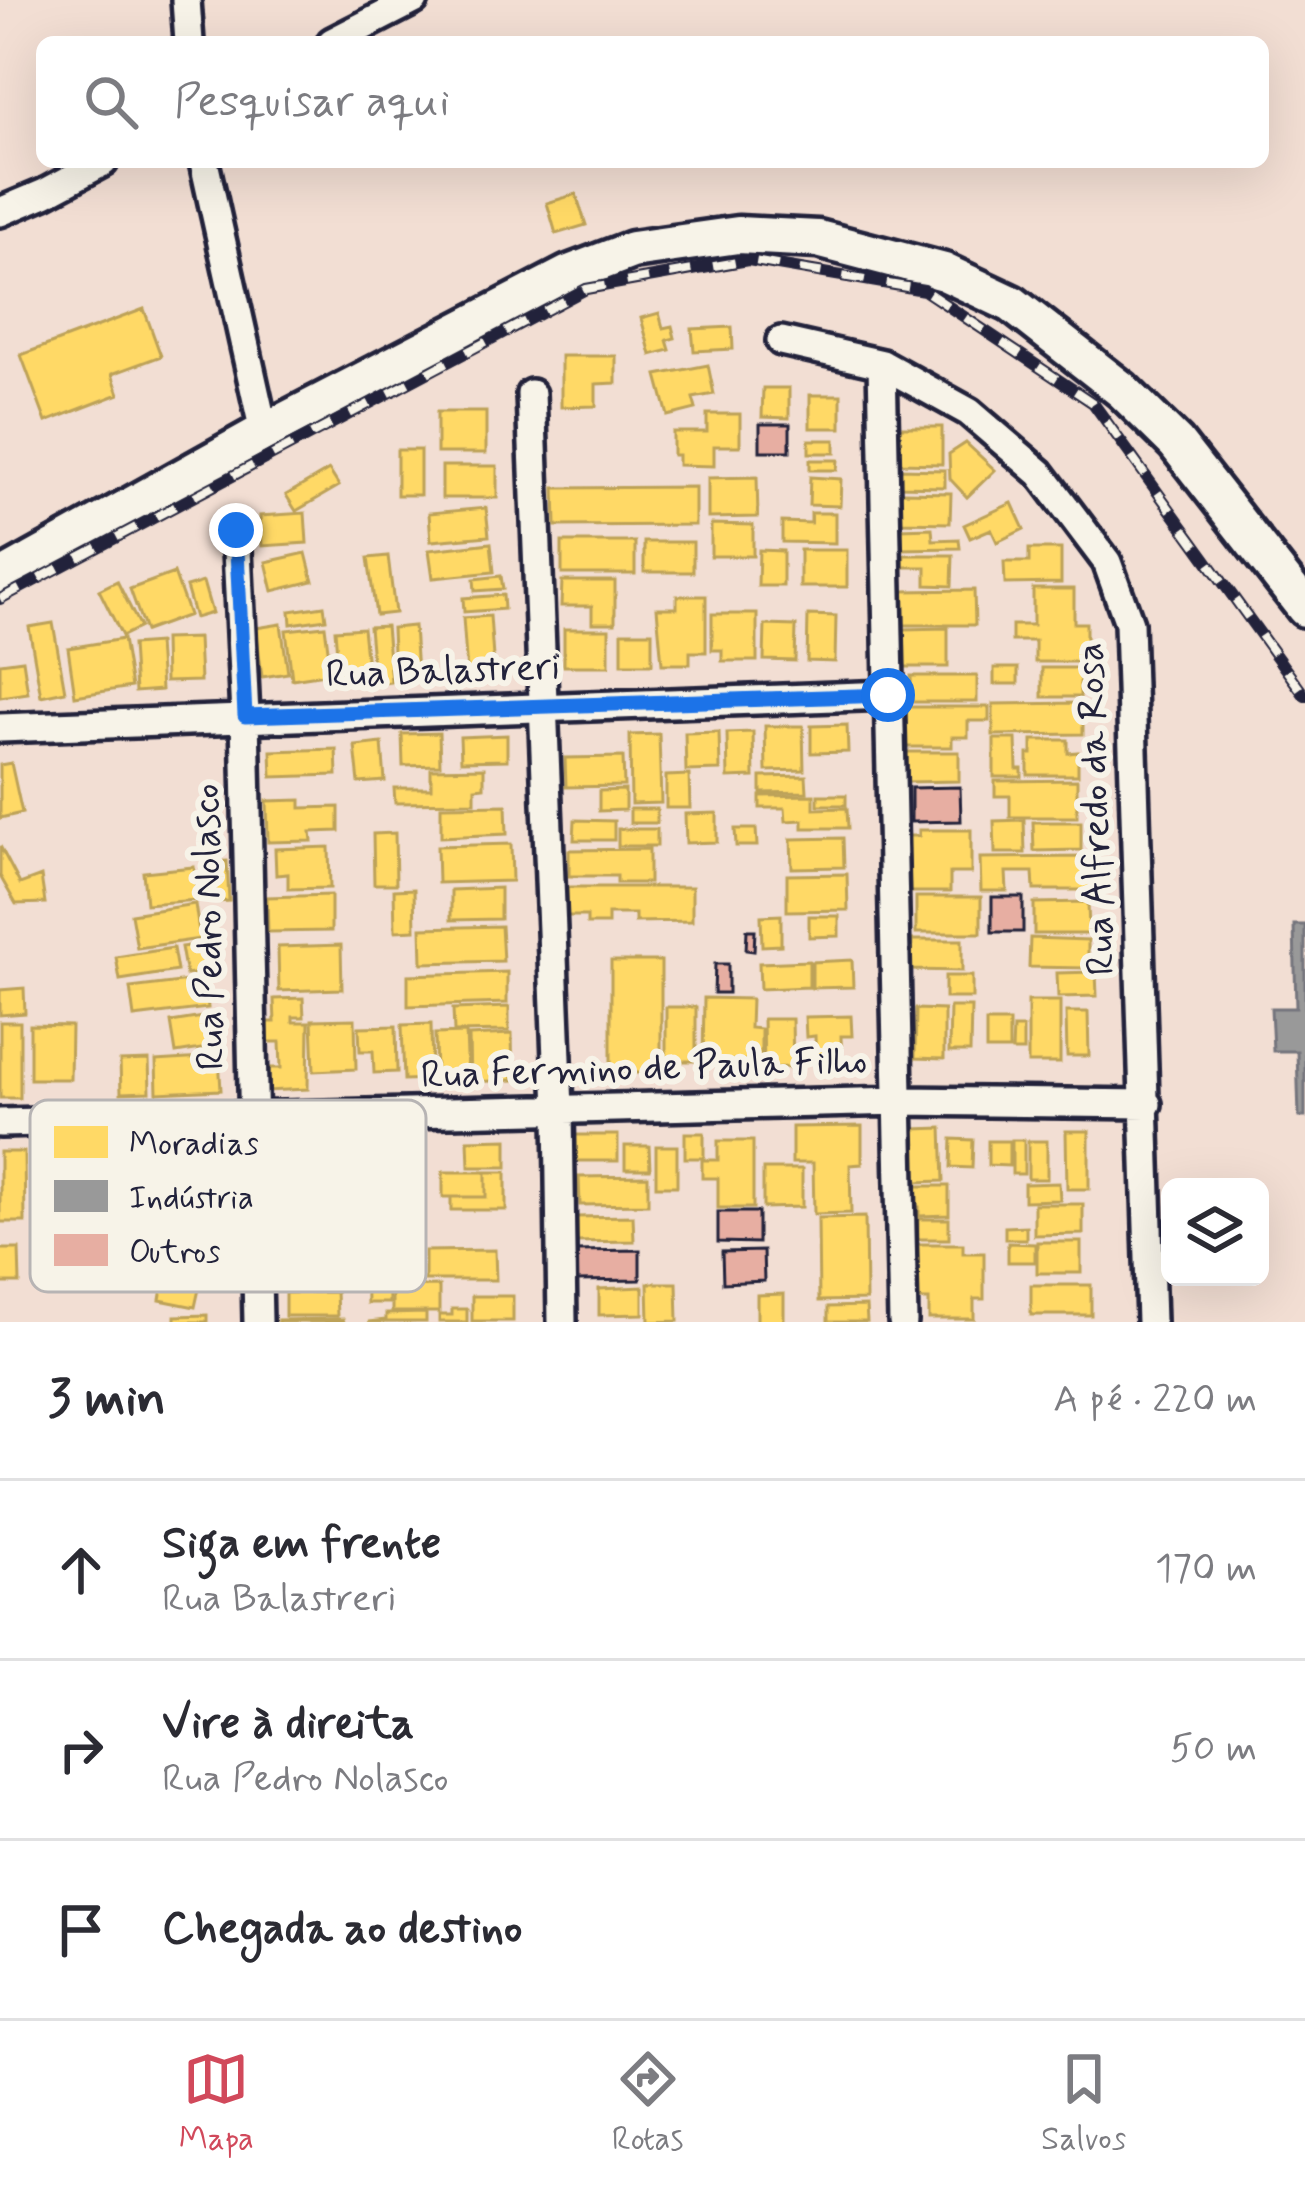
<!DOCTYPE html>
<html lang="pt">
<meta charset="utf-8">
<style>
:root{--surface:#fff;--page:#f7f7f7;--text:#2b2b33;--muted:#7c7c81;--line:#e1e1e2;--accent:#d1495b}
body{margin:0;font-family:Mynerve,sans-serif;background:var(--page);color:var(--text)}
.controls{position:absolute;right:36px;bottom:36px;display:grid;overflow:hidden;border-radius:18px;box-shadow:0 12px 48px #0002}
.controls button{width:108px;height:108px;display:grid;place-items:center;padding:0;border:0;border-bottom:3px solid var(--line);background:var(--surface);color:var(--text);font:60px sans-serif}
.stop{position:absolute;width:36px;height:36px;margin:-27px;border:9px solid #1a73e8;border-radius:50%;background:#fff}
.stop.end{background:#1a73e8;border-color:#fff;box-shadow:0 3px 12px #0008}
.list{margin:0;padding:0;list-style:none}
h2{display:flex;justify-content:space-between;align-items:center;height:156px;margin:0;padding:0 48px;font-size:51px}
h2 small{font-size:39px;font-weight:400;color:var(--muted)}
.list li{display:grid;grid-template-columns:78px 1fr auto;gap:36px;align-items:center;box-sizing:border-box;height:180px;padding:0 48px;border-top:3px solid var(--line)}
.list b{display:block;font-size:45px;white-space:nowrap}
.list p{margin:0;font-size:39px;white-space:nowrap;color:var(--muted)}
.list em{font-size:39px;font-style:normal;color:var(--muted)}
.icon{flex:none;width:66px;height:66px;fill:none;stroke:currentColor;stroke-width:2;stroke-linecap:round;stroke-linejoin:round}
.map{position:relative;flex:none;width:1305px;height:1322px;overflow:hidden}
.search{position:absolute;background:var(--surface);box-shadow:0 12px 48px #0002;left:36px;right:36px;top:36px;height:132px;display:flex;align-items:center;gap:30px;box-sizing:border-box;padding:0 42px;border-radius:18px;color:var(--muted);font-size:45px}
.sheet{height:696px;background:var(--surface)}
nav{display:flex;justify-content:space-around;align-items:center;box-sizing:border-box;height:168px;border-top:3px solid var(--line);background:var(--surface);font-size:33px;color:var(--muted)}
nav a{display:grid;justify-items:center;gap:6px}
nav .on{color:var(--accent)}
.map>svg:first-child{display:block}
</style>
<div class="map">
<svg width="1305" height="1322" viewBox="0 0 1305 1322">
<rect width="100%" height="100%" fill="#f2ded3"/>
<filter id="ink" filterUnits="userSpaceOnUse"><feTurbulence type="fractalNoise" baseFrequency=".00833" numOctaves="2"/><feDisplacementMap in="SourceGraphic" scale="24" xChannelSelector="R" yChannelSelector="G"/><feConvolveMatrix kernelMatrix="1 2 1 2 8 2 1 2 1" color-interpolation-filters="sRGB"/></filter>
<g filter="url(#ink)">
<path fill="#ffd966" stroke="#bda259" stroke-width="3" d="M 576,194 L 586,225 L 556,234 L 547,203 Z
M 144,309 L 161,356 L 112,374 L 119,394 L 46,422 L 21,355 Z
M 659,313 L 663,328 L 672,326 L 675,338 L 667,340 L 670,350 L 651,355 L 641,318 Z
M 732,327 L 733,349 L 694,351 L 692,329 Z
M 561,356 L 616,356 L 616,383 L 596,384 L 596,406 L 561,407 Z
M 708,365 L 714,394 L 693,398 L 696,409 L 668,416 L 657,375 Z
M 763,388 L 789,388 L 789,418 L 762,417 Z
M 810,395 L 841,395 L 841,428 L 810,428 Z
M 437,412 L 486,412 L 486,453 L 437,453 Z
M 707,414 L 740,414 L 740,446 L 714,446 L 714,466 L 678,465 L 678,455 L 673,455 L 673,432 L 707,432 Z
M 898,427 L 942,427 L 942,464 L 898,463 Z
M 809,440 L 835,440 L 835,453 L 809,453 Z
M 966,443 L 995,470 L 967,497 L 950,479 L 949,454 Z
M 397,450 L 420,450 L 420,495 L 397,495 Z
M 810,460 L 838,460 L 837,470 L 810,470 Z
M 442,466 L 497,466 L 497,498 L 442,498 Z
M 898,469 L 945,470 L 945,487 L 898,486 Z
M 329,470 L 339,486 L 296,511 L 286,495 Z
M 757,477 L 758,517 L 708,518 L 708,478 Z
M 810,477 L 841,479 L 840,506 L 809,505 Z
M 695,487 L 695,525 L 556,526 L 555,488 Z
M 901,492 L 951,493 L 950,523 L 900,522 Z
M 1012,503 L 1024,529 L 997,542 L 991,529 L 970,538 L 964,525 Z
M 486,508 L 489,536 L 431,541 L 429,513 Z
M 305,513 L 307,543 L 262,546 L 260,516 Z
M 811,513 L 835,513 L 835,543 L 782,542 L 782,522 L 811,523 Z
M 711,524 L 753,525 L 753,556 L 711,556 Z
M 932,528 L 933,540 L 959,539 L 960,548 L 899,549 L 899,529 Z
M 562,542 L 635,542 L 635,574 L 562,574 Z
M 644,542 L 693,542 L 693,572 L 644,572 Z
M 491,543 L 494,572 L 433,578 L 429,550 Z
M 1029,549 L 1061,549 L 1061,583 L 1005,584 L 1004,562 L 1029,562 Z
M 759,550 L 783,551 L 783,586 L 758,586 Z
M 800,550 L 847,550 L 847,587 L 800,587 Z
M 306,553 L 313,581 L 273,591 L 266,562 Z
M 904,555 L 953,555 L 952,586 L 926,585 L 926,567 L 903,567 Z
M 388,556 L 395,613 L 376,615 L 368,558 Z
M 174,573 L 189,615 L 145,631 L 130,589 Z
M 501,576 L 503,589 L 475,591 L 474,579 Z
M 117,581 L 140,627 L 122,636 L 99,590 Z
M 562,581 L 615,581 L 615,623 L 592,623 L 592,606 L 561,606 Z
M 203,582 L 212,613 L 195,618 L 186,587 Z
M 1033,589 L 1074,589 L 1074,623 L 1086,623 L 1086,662 L 1035,662 L 1035,641 L 1012,641 L 1012,625 L 1033,625 Z
M 974,590 L 975,625 L 904,625 L 903,591 Z
M 503,595 L 504,609 L 464,612 L 463,598 Z
M 677,596 L 706,596 L 706,652 L 690,652 L 690,664 L 662,664 L 657,608 L 677,608 Z
M 324,606 L 326,619 L 291,624 L 290,611 Z
M 712,614 L 757,614 L 757,661 L 722,661 L 722,650 L 712,650 Z
M 808,615 L 836,616 L 835,662 L 807,661 Z
M 490,616 L 494,671 L 467,673 L 463,618 Z
M 53,623 L 65,691 L 41,696 L 29,627 Z
M 281,624 L 288,673 L 262,677 L 256,628 Z
M 765,625 L 796,626 L 795,661 L 764,660 Z
M 325,626 L 331,673 L 292,679 L 286,630 Z
M 386,626 L 391,682 L 374,684 L 369,627 Z
M 414,626 L 417,674 L 394,675 L 392,628 Z
M 363,628 L 368,676 L 339,678 L 335,630 Z
M 948,628 L 948,667 L 902,667 L 902,629 Z
M 564,629 L 609,629 L 609,666 L 564,666 Z
M 622,632 L 652,632 L 652,664 L 622,664 Z
M 198,638 L 200,681 L 165,682 L 164,639 Z
M 123,639 L 131,687 L 75,696 L 68,648 Z
M 158,643 L 161,690 L 135,692 L 132,645 Z
M 23,660 L 28,693 L 0,697 L 0,663 Z
M 994,668 L 1018,668 L 1018,684 L 994,684 Z
M 1042,668 L 1080,668 L 1080,697 L 1042,697 Z
M 911,676 L 977,676 L 977,702 L 912,702 Z
M 1083,703 L 1083,734 L 993,735 L 993,704 Z
M 905,707 L 989,707 L 989,721 L 968,721 L 968,737 L 952,737 L 952,747 L 906,747 Z
M 847,725 L 848,752 L 811,753 L 811,726 Z
M 765,726 L 803,726 L 804,770 L 766,771 Z
M 719,732 L 720,770 L 686,771 L 685,733 Z
M 753,732 L 754,777 L 728,778 L 727,733 Z
M 439,733 L 440,765 L 403,766 L 402,734 Z
M 659,734 L 661,803 L 631,804 L 630,735 Z
M 507,735 L 507,760 L 461,761 L 460,737 Z
M 994,739 L 1016,739 L 1017,769 L 1022,769 L 1022,777 L 994,777 Z
M 1032,740 L 1068,740 L 1068,753 L 1078,752 L 1078,775 L 1028,775 L 1028,754 L 1032,754 Z
M 382,743 L 385,781 L 359,783 L 355,746 Z
M 336,749 L 337,775 L 272,777 L 271,751 Z
M 906,752 L 959,752 L 959,781 L 906,782 Z
M 623,757 L 624,786 L 566,787 L 565,758 Z
M 11,763 L 22,813 L 0,818 L 0,765 Z
M 484,768 L 484,787 L 475,788 L 475,802 L 395,803 L 394,788 L 431,788 L 431,769 Z
M 689,775 L 690,808 L 666,808 L 666,776 Z
M 806,776 L 807,792 L 761,793 L 761,777 Z
M 1077,780 L 1077,817 L 1010,817 L 1010,796 L 995,796 L 995,781 Z
M 625,790 L 625,810 L 599,811 L 599,791 Z
M 814,795 L 814,809 L 847,808 L 848,828 L 803,828 L 803,820 L 786,821 L 785,808 L 760,808 L 760,796 Z
M 818,795 L 846,795 L 846,805 L 818,805 Z
M 301,800 L 301,808 L 339,807 L 339,831 L 311,832 L 312,841 L 268,842 L 267,801 Z
M 506,805 L 507,834 L 441,837 L 441,806 Z
M 630,809 L 657,809 L 657,823 L 630,823 Z
M 717,813 L 717,842 L 686,843 L 685,814 Z
M 575,820 L 614,821 L 614,840 L 574,840 Z
M 1024,820 L 1025,853 L 995,853 L 994,821 Z
M 1033,822 L 1081,822 L 1081,850 L 1034,851 Z
M 618,829 L 657,829 L 657,846 L 618,846 Z
M 735,829 L 756,829 L 757,846 L 736,846 Z
M 919,830 L 971,830 L 971,873 L 950,873 L 950,892 L 907,892 L 907,836 L 919,836 Z
M 395,833 L 396,884 L 374,884 L 373,834 Z
M 843,838 L 844,867 L 792,868 L 791,839 Z
M 511,844 L 512,881 L 438,883 L 437,846 Z
M 0,846 L 20,884 L 41,876 L 45,903 L 16,904 L 0,876 Z
M 329,847 L 330,888 L 288,889 L 288,874 L 276,875 L 275,849 Z
M 649,849 L 649,883 L 617,883 L 617,876 L 569,876 L 569,850 Z
M 1091,857 L 1091,890 L 1034,890 L 1033,872 L 1006,872 L 1007,891 L 981,891 L 980,858 Z
M 227,861 L 229,901 L 216,902 L 214,862 Z
M 194,867 L 197,900 L 146,904 L 143,872 Z
M 847,874 L 848,910 L 787,911 L 787,875 Z
M 563,887 L 692,887 L 692,921 L 635,922 L 635,914 L 608,914 L 608,924 L 587,924 L 587,916 L 564,916 Z
M 500,888 L 500,919 L 451,920 L 451,890 Z
M 414,889 L 415,930 L 395,931 L 394,890 Z
M 331,895 L 331,931 L 268,932 L 267,897 Z
M 916,897 L 981,897 L 981,933 L 916,933 Z
M 1088,902 L 1089,934 L 1034,934 L 1034,903 Z
M 195,904 L 200,939 L 137,948 L 131,914 Z
M 781,915 L 781,945 L 762,946 L 761,916 Z
M 809,916 L 839,916 L 839,936 L 809,937 Z
M 501,926 L 503,961 L 422,963 L 421,928 Z
M 1030,938 L 1088,940 L 1088,968 L 1029,967 Z
M 912,940 L 962,940 L 962,971 L 911,970 Z
M 202,944 L 207,972 L 186,975 L 181,947 Z
M 341,945 L 342,989 L 279,991 L 278,947 Z
M 173,948 L 177,971 L 120,980 L 116,957 Z
M 852,960 L 853,987 L 812,988 L 812,962 Z
M 611,961 L 661,961 L 661,1073 L 611,1073 Z
M 809,961 L 809,987 L 760,989 L 759,963 Z
M 507,972 L 507,1003 L 408,1006 L 408,975 Z
M 1096,972 L 1097,996 L 1058,997 L 1057,973 Z
M 945,976 L 972,976 L 972,998 L 945,998 Z
M 205,979 L 208,1008 L 134,1017 L 130,988 Z
M 24,988 L 25,1013 L 0,1015 L 0,990 Z
M 303,998 L 304,1017 L 293,1017 L 293,1022 L 309,1022 L 308,1089 L 265,1091 L 264,1068 L 281,1068 L 280,1042 L 266,1042 L 265,1022 L 275,1022 L 274,999 Z
M 704,998 L 751,999 L 750,1028 L 761,1029 L 761,1061 L 703,1060 Z
M 1028,1001 L 1060,1001 L 1060,1063 L 1028,1063 Z
M 509,1007 L 509,1031 L 454,1032 L 453,1009 Z
M 666,1007 L 696,1007 L 696,1061 L 666,1061 Z
M 950,1007 L 971,1007 L 970,1052 L 949,1052 Z
M 916,1009 L 944,1010 L 944,1059 L 915,1058 Z
M 1066,1012 L 1088,1012 L 1089,1056 L 1067,1056 Z
M 209,1016 L 214,1047 L 176,1053 L 171,1022 Z
M 851,1016 L 852,1036 L 841,1036 L 842,1068 L 816,1069 L 815,1036 L 806,1037 L 805,1017 Z
M 355,1019 L 356,1069 L 314,1071 L 312,1020 Z
M 763,1019 L 792,1019 L 793,1067 L 764,1068 Z
M 0,1022 L 20,1022 L 20,1098 L 0,1098 Z
M 986,1022 L 1009,1022 L 1009,1050 L 986,1050 Z
M 431,1024 L 432,1079 L 404,1080 L 402,1025 Z
M 30,1025 L 71,1026 L 70,1079 L 30,1079 Z
M 396,1026 L 397,1072 L 374,1073 L 373,1051 L 360,1051 L 359,1027 Z
M 1013,1028 L 1023,1028 L 1023,1051 L 1012,1051 Z
M 466,1033 L 468,1080 L 436,1080 L 435,1034 Z
M 512,1034 L 513,1080 L 470,1082 L 469,1036 Z
M 219,1057 L 221,1090 L 157,1093 L 156,1061 Z
M 149,1060 L 150,1092 L 121,1093 L 120,1061 Z
M 862,1126 L 862,1164 L 850,1165 L 851,1213 L 814,1214 L 813,1163 L 792,1163 L 792,1127 Z
M 942,1128 L 944,1181 L 915,1182 L 914,1129 Z
M 1066,1131 L 1089,1131 L 1089,1189 L 1067,1189 Z
M 685,1133 L 704,1133 L 704,1158 L 685,1158 Z
M 570,1135 L 618,1135 L 618,1161 L 570,1161 Z
M 507,1139 L 507,1167 L 469,1167 L 468,1140 Z
M 952,1139 L 973,1140 L 972,1168 L 951,1167 Z
M 1012,1140 L 1024,1140 L 1024,1174 L 1012,1174 Z
M 718,1141 L 753,1141 L 753,1208 L 718,1208 L 718,1178 L 702,1178 L 702,1160 L 718,1160 Z
M 988,1141 L 1009,1141 L 1009,1166 L 988,1165 Z
M 1028,1141 L 1047,1141 L 1047,1179 L 1028,1179 Z
M 625,1146 L 649,1146 L 650,1169 L 625,1169 Z
M 656,1146 L 677,1146 L 677,1186 L 656,1186 Z
M 0,1152 L 24,1152 L 25,1222 L 0,1222 Z
M 763,1169 L 802,1169 L 802,1207 L 763,1208 Z
M 443,1172 L 486,1172 L 486,1197 L 443,1197 Z
M 486,1172 L 506,1172 L 506,1210 L 451,1210 L 451,1197 L 486,1197 Z
M 648,1176 L 648,1204 L 580,1205 L 579,1177 Z
M 1059,1183 L 1060,1200 L 1024,1201 L 1024,1184 Z
M 908,1186 L 949,1186 L 949,1215 L 919,1216 L 919,1207 L 908,1207 Z
M 1034,1204 L 1083,1204 L 1083,1234 L 1034,1235 Z
M 633,1216 L 634,1241 L 575,1242 L 575,1217 Z
M 865,1217 L 866,1300 L 819,1301 L 818,1218 Z
M 918,1219 L 949,1219 L 949,1239 L 918,1239 Z
M 1026,1226 L 1026,1239 L 1005,1239 L 1005,1227 Z
M 1037,1242 L 1081,1242 L 1081,1273 L 1037,1273 Z
M 1008,1243 L 1035,1244 L 1035,1262 L 1008,1262 Z
M 913,1244 L 963,1244 L 963,1253 L 984,1253 L 984,1299 L 974,1299 L 974,1319 L 929,1319 L 929,1300 L 913,1300 Z
M 0,1249 L 19,1249 L 20,1283 L 0,1283 Z
M 388,1249 L 389,1303 L 367,1303 L 366,1250 Z
M 495,1250 L 496,1280 L 425,1280 L 425,1251 Z
M 160,1262 L 203,1271 L 195,1307 L 160,1300 L 163,1282 L 156,1280 Z
M 648,1283 L 677,1283 L 678,1321 L 649,1322 Z
M 1031,1285 L 1091,1285 L 1091,1315 L 1031,1315 Z
M 439,1286 L 439,1312 L 392,1312 L 392,1287 Z
M 643,1287 L 643,1314 L 599,1315 L 599,1289 Z
M 336,1292 L 337,1316 L 285,1316 L 285,1293 Z
M 784,1294 L 784,1322 L 757,1322 L 757,1295 Z
M 472,1296 L 513,1296 L 513,1321 L 472,1321 Z
M 866,1306 L 867,1322 L 828,1322 L 828,1307 Z
M 452,1309 L 467,1309 L 467,1322 L 439,1322 L 439,1315 L 452,1315 Z
M 426,1313 L 426,1322 L 368,1322 L 386,1320 L 386,1314 Z
M 207,1315 L 207,1322 L 175,1322 L 175,1316 Z
M 343,1319 L 344,1322 L 278,1322 L 278,1320 Z"/>
<path fill="#999" stroke="#75757d" stroke-width="3" d="M 1294,925 L 1305,925 L 1305,1117 L 1299,1117 L 1297,1051 L 1273,1051 L 1271,1008 L 1296,1008 Z"/>
<path fill="#e7aea2" stroke="#22223b" stroke-width="3" d="M 760,424 L 790,424 L 790,451 L 760,451 Z
M 960,787 L 961,821 L 911,822 L 911,788 Z
M 992,897 L 1023,897 L 1023,932 L 992,932 Z
M 747,930 L 755,930 L 754,951 L 746,950 Z
M 715,964 L 728,964 L 728,993 L 714,993 Z
M 718,1212 L 758,1212 L 758,1243 L 718,1242 Z
M 640,1250 L 640,1280 L 576,1281 L 576,1251 Z
M 763,1251 L 764,1281 L 723,1283 L 722,1252 Z"/>
<g fill="none" stroke-linecap="round" stroke-linejoin="round">
<defs>
<path id="street" d="M 186,0 L 189,42
M 332,42 L 414,0
M 204,162 L 264,432
M 0,212 L 45,193 L 103,162
M 781,341 L 882,364 L 969,412 L 1040,473 L 1107,562 L 1129,623 L 1151,1322
M 882,364 L 903,1322
M 531,394 L 559,1110 L 562,1322
M 236,530 L 245,716 L 258,1322
M 0,728 L 888,695
M 0,1123 L 901,1101 L 1147,1104"/>
<path id="secondary" d="M 0,579 L 264,432 L 569,274 L 632,250 L 738,235 L 818,239 L 944,272 L 1012,304 L 1122,390 L 1176,443 L 1305,608"/>
</defs>
<use href="#street" stroke="#22223b" stroke-width="36"/>
<use href="#secondary" stroke="#22223b" stroke-width="45"/>
<use href="#street" stroke="#f7f3e8" stroke-width="27"/>
<use href="#secondary" stroke="#f7f3e8" stroke-width="36"/>
<defs>
<path id="rail" d="M 0,599 L 586,289 L 748,260 L 924,290 L 1093,403 L 1305,696"/>
</defs>
<use href="#rail" stroke="#22223b" stroke-width="12"/>
<use href="#rail" stroke="#f7f3e8" stroke-width="8" stroke-dasharray="22" stroke-linecap="butt"/>
</g>
</g>
<g fill="none" stroke-linecap="round" stroke-linejoin="round" filter="url(#ink)">
<path stroke="#1a73e8" stroke-width="15" d="M 236,530 L 245,716 L 888,695"/>
</g>
<g text-anchor="middle" dominant-baseline="central" stroke-width="12" stroke-linejoin="round" paint-order="stroke">
<g font-size="39" fill="#22223b" stroke="#f7f3e8">
<text transform="translate(443 672) rotate(-2)">Rua Balastreri</text>
<text transform="translate(1097 809) rotate(-92)">Rua Alfredo da Rosa</text>
<text transform="translate(210 927) rotate(-91)">Rua Pedro Nolasco</text>
<text transform="translate(644 1069) rotate(-2)">Rua Fermino de Paula Filho</text>
</g>
</g>
<rect x="30" y="1100" width="396" height="192" rx="18" fill="#f7f3e8" stroke="#b7b4b4" stroke-width="3"/>
<rect x="54" y="1126" width="54" height="32" fill="#ffd966"/>
<rect x="54" y="1180" width="54" height="32" fill="#999"/>
<rect x="54" y="1234" width="54" height="32" fill="#e7aea2"/>
<g font-size="33" fill="#22223b">
<text x="129" y="1154">Moradias</text>
<text x="129" y="1208">Indústria</text>
<text x="129" y="1262">Outros</text>
</g>
</svg>
<div class="controls">
<button><svg class="icon" aria-label="layers" viewBox="0 0 24 24"><path d="M12 4l9 5-9 5-9-5zM3 14l9 5 9-5"/></svg></button>
</div>
<div class="stop" style="left:888px;top:695px"></div>
<div class="stop end" style="left:236px;top:530px"></div>
<div class="search"><svg class="icon" aria-label="search" viewBox="0 0 24 24"><circle cx="10" cy="10" r="6"/><path d="M15 15l6 6"/></svg>Pesquisar aqui</div>
</div>
<section class="sheet">
<h2>3 min<small>A pé · 220 m</small></h2>
<ul class="list">
<li><svg class="icon" aria-label="ahead" viewBox="0 0 24 24"><path d="M12 20V5M6 11l6-6 6 6"/></svg><div><b>Siga em frente</b><p>Rua Balastreri</p></div><em>170 m</em></li>
<li><svg class="icon" aria-label="right" viewBox="0 0 24 24"><path d="M7 20v-9h11M14 6l5 5-5 5"/></svg><div><b>Vire à direita</b><p>Rua Pedro Nolasco</p></div><em>50 m</em></li>
<li><svg class="icon" aria-label="arrive" viewBox="0 0 24 24"><path d="M6 21V4h12l-3 4 3 4H6"/></svg><div><b>Chegada ao destino</b></div></li>
</ul>
</section>
<nav>
<a class="on"><svg class="icon" aria-label="map" viewBox="0 0 24 24"><path d="M3 6l6-2 6 2 6-2v14l-6 2-6-2-6 2zM9 4v14M15 6v14"/></svg>Mapa</a>
<a><svg class="icon" aria-label="directions" viewBox="0 0 24 24"><path d="M12 3l9 9-9 9-9-9zM9 14v-3h6M13 9l2 2-2 2"/></svg>Rotas</a>
<a><svg class="icon" aria-label="saved" viewBox="0 0 24 24"><path d="M7 4h10v16l-5-4-5 4z"/></svg>Salvos</a>
</nav>
